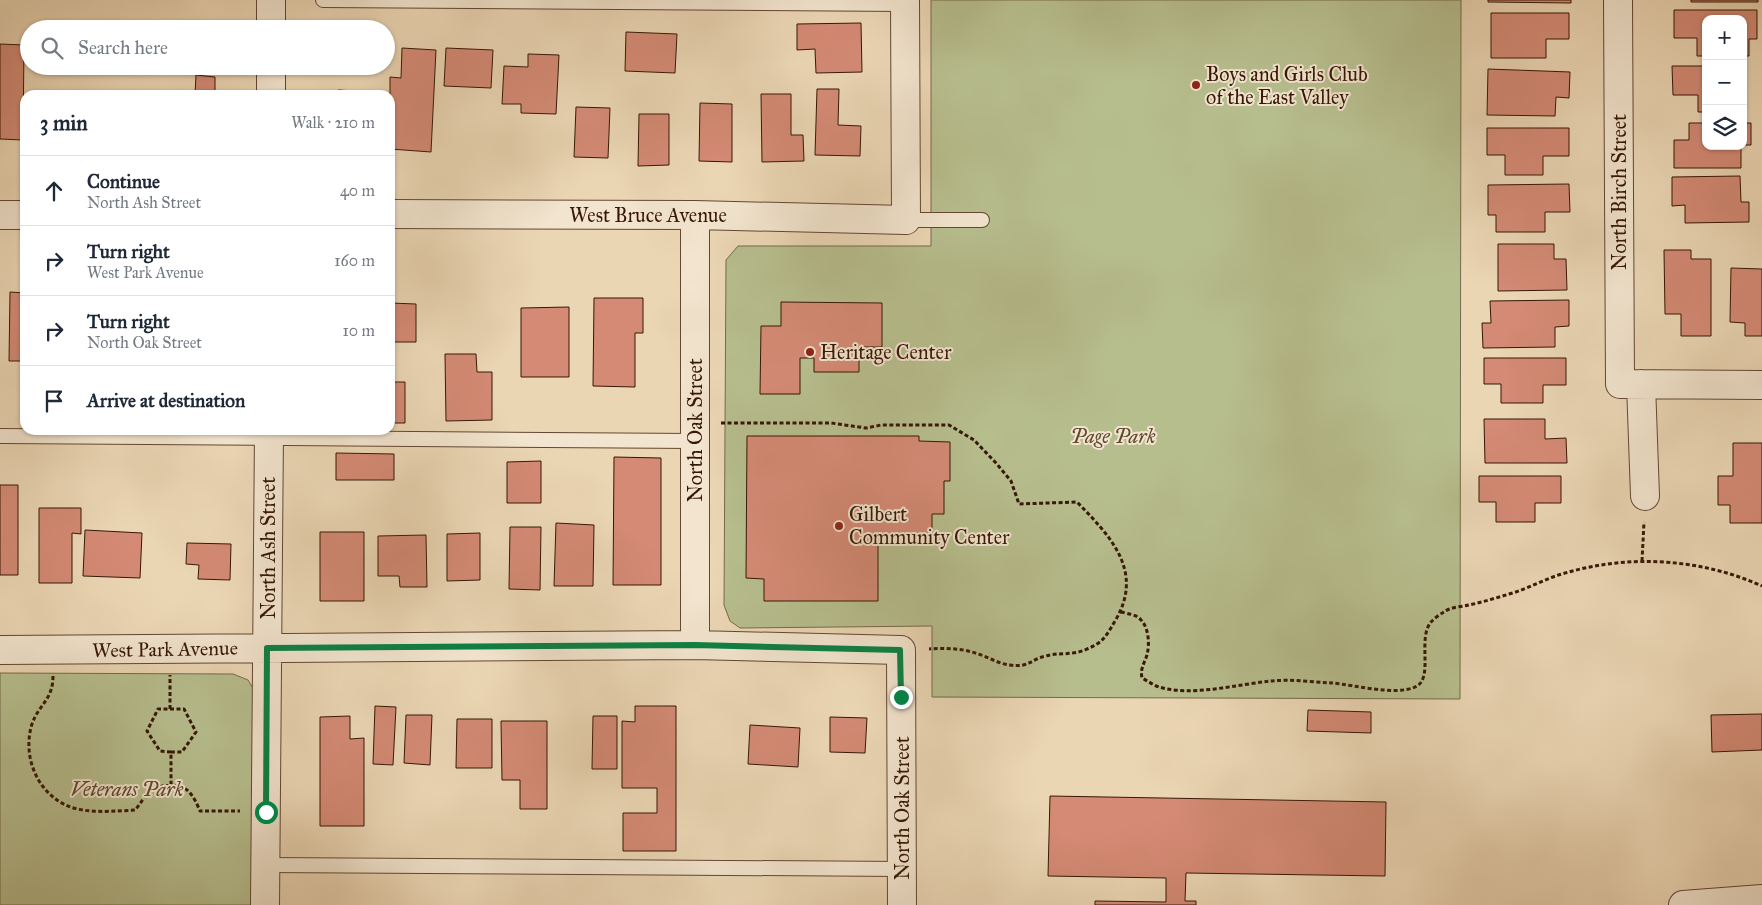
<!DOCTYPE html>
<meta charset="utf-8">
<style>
:root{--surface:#fff;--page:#f6f6f7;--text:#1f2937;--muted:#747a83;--line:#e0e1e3}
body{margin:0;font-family:"IM FELL Great Primer",serif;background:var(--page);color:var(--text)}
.controls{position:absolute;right:15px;top:15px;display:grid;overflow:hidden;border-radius:10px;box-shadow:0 1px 4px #0004}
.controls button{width:45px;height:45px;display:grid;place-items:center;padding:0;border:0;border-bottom:1px solid var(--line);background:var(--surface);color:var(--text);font:25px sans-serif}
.stop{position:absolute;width:15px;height:15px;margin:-11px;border:4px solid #0b8043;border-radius:50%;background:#fff}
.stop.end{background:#0b8043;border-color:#fff;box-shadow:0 1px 5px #0008}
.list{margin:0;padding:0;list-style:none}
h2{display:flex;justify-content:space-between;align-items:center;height:65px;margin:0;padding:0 20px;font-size:21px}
h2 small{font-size:16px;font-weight:400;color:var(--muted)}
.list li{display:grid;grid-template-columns:32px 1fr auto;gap:15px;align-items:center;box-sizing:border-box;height:70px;padding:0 20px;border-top:1px solid var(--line)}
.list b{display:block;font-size:19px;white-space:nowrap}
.list p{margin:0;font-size:16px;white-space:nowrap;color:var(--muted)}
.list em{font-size:16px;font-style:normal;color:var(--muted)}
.icon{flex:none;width:28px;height:28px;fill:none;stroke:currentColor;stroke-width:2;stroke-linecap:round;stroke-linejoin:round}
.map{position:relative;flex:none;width:1762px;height:905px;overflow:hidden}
.search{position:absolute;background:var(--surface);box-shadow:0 1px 4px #0004;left:20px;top:20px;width:375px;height:55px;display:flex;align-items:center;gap:12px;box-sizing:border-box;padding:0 18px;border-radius:28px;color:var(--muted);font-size:19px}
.panel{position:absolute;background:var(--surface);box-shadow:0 1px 4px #0004;left:20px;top:90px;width:375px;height:345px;border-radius:15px}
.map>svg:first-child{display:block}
</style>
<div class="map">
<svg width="1762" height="905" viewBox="0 0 1762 905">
<rect width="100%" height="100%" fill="#ebd6b4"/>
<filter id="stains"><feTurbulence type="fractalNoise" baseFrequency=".004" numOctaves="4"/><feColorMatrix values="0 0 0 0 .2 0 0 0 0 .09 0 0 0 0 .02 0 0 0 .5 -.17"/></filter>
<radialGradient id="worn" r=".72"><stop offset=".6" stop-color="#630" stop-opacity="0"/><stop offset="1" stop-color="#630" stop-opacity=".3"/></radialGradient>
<path fill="#b7be8e" stroke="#766a4a" d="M 931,0 L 1461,0 L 1460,699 L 932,697 L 932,626 L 740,628 L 730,621 L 724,605 L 726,260 L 738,246 L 931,246 Z
M 0,673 L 233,674 L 248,680 L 254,690 L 254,905 L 0,905 Z"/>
<path fill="#d48a75" stroke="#361705" d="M 1488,0 L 1571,0 L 1571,3 L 1488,2 Z
M 1691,0 L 1758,0 L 1758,2 L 1691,2 Z
M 1674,10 L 1757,10 L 1757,39 L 1749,39 L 1749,56 L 1743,56 L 1743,19 L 1706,19 L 1706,56 L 1697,56 L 1697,38 L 1674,38 Z
M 1491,13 L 1569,13 L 1569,39 L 1546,39 L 1546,58 L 1491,58 Z
M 861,23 L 862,72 L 816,73 L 815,49 L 797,50 L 797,24 Z
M 626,32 L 677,34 L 675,73 L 625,71 Z
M 0,44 L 24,45 L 23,140 L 0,139 Z
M 402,48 L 436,50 L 431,152 L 390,149 L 390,77 L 401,78 Z
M 446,48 L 493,50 L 491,88 L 444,86 Z
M 528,54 L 559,55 L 556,114 L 521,113 L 521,104 L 502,104 L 504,66 L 528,67 Z
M 1672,66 L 1706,66 L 1706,112 L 1698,112 L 1698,95 L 1673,95 Z
M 1488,69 L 1570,72 L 1569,98 L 1556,97 L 1555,116 L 1487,115 Z
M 196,75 L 215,77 L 215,95 L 195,95 Z
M 817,89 L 839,89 L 838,125 L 861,126 L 860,156 L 815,155 Z
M 338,90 L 372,92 L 372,95 L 337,95 Z
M 761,94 L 791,94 L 791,135 L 803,135 L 804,161 L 762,162 Z
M 700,103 L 732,104 L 732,162 L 699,161 Z
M 576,107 L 610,108 L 608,158 L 574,157 Z
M 639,114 L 669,114 L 669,165 L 638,166 Z
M 1689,123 L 1706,123 L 1706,146 L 1741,146 L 1741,168 L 1674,168 L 1674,140 L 1689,140 Z
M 1743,123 L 1751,123 L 1751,145 L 1743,145 Z
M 1487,128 L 1569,128 L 1569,156 L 1543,156 L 1543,175 L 1505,175 L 1505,155 L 1487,155 Z
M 1740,176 L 1741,202 L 1749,202 L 1749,222 L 1685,223 L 1685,205 L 1672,206 L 1672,177 Z
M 1569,184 L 1570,212 L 1545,212 L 1545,232 L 1496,232 L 1496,215 L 1488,215 L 1488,185 Z
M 1498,244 L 1554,244 L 1554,259 L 1566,259 L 1567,290 L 1498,291 Z
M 1664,250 L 1691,250 L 1691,259 L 1711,259 L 1711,336 L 1681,336 L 1681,314 L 1665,314 Z
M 1731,268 L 1762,269 L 1762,336 L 1745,336 L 1745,323 L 1730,322 Z
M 10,292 L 25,293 L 25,361 L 9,361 Z
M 594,298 L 643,298 L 643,333 L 635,333 L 635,387 L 593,386 Z
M 1569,300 L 1569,326 L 1555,327 L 1555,347 L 1483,348 L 1482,323 L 1491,323 L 1490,301 Z
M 781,302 L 882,303 L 882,347 L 859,347 L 859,372 L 814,372 L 814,358 L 800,358 L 800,394 L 760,394 L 761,326 L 781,326 Z
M 390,303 L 416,304 L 416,342 L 390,342 Z
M 569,307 L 569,377 L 521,377 L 521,308 Z
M 445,354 L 476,354 L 477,372 L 492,372 L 492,420 L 446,421 Z
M 1484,358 L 1566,358 L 1566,385 L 1543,385 L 1543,403 L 1501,403 L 1501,384 L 1484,384 Z
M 390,382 L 405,382 L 405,423 L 390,423 Z
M 1484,419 L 1545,419 L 1545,439 L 1566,438 L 1567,463 L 1485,463 Z
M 747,436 L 919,436 L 919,441 L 950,442 L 950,481 L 944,481 L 944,514 L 932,514 L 932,537 L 878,537 L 878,601 L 764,601 L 764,579 L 746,578 Z
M 1733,443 L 1762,443 L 1762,523 L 1730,523 L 1730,505 L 1718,505 L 1718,476 L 1733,476 Z
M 336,453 L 394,454 L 394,480 L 336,480 Z
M 614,457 L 661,458 L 661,585 L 613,585 Z
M 541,461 L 541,503 L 507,503 L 507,462 Z
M 1479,476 L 1561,476 L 1561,503 L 1535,503 L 1535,522 L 1496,522 L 1496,502 L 1479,502 Z
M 0,485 L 18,485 L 18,575 L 0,575 Z
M 39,508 L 81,508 L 81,534 L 72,533 L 72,583 L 39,583 Z
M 556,523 L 594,525 L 593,586 L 554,586 Z
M 510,527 L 541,527 L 540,590 L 509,589 Z
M 85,530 L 142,533 L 140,578 L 83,576 Z
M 320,532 L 364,532 L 364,601 L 320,601 Z
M 480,533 L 480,580 L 447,581 L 447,534 Z
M 426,535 L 427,587 L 400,587 L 399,576 L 378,576 L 378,536 Z
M 187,543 L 231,544 L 230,580 L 198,579 L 199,565 L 186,564 Z
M 375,706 L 396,707 L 393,765 L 373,764 Z
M 635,706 L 676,706 L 676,851 L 623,851 L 623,813 L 657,813 L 657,788 L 622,788 L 622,721 L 635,722 Z
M 1308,710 L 1371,712 L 1371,733 L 1307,731 Z
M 1762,714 L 1762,750 L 1712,752 L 1711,715 Z
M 406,715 L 432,715 L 430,765 L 404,763 Z
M 350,716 L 350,739 L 364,738 L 364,826 L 320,826 L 320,717 Z
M 593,716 L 617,716 L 617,769 L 592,769 Z
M 830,717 L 867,718 L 865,753 L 830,752 Z
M 457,719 L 492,719 L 492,768 L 456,768 Z
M 501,721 L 547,721 L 547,809 L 520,809 L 520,780 L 502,780 Z
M 750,725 L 800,728 L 798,767 L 748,764 Z
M 1050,796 L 1386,802 L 1385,876 L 1186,873 L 1185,901 L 1196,901 L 1196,905 L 1095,905 L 1095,901 L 1166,902 L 1166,878 L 1048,876 Z"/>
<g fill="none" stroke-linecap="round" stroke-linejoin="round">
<defs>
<path id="service" d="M 323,0 L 905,4
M 906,220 L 982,220
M 0,436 L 695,441
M 266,865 L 902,869"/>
<path id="minor" d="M 1618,0 L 1620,384 L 1762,385
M 271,29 L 271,0
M 271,95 L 271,66
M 390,214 L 695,215 L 906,220 L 905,0
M 0,215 L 25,215
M 1641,384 L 1645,496
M 695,645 L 695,215
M 0,650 L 695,645 L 901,650 L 902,905
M 265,905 L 269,430
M 1683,905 L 1762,899"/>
</defs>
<use href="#service" stroke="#634731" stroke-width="16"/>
<use href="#minor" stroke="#634731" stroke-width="30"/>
<path stroke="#361705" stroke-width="3" stroke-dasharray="4 2.5" stroke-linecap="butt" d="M 721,423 L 831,423 L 866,428 L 881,425 L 949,425 L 974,440 L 996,463 L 1011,481 L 1019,504 L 1077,502 C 1110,536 1145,571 1115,621 C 1106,636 1104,642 1087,649 C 1073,656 1058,652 1046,656 C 1031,659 1029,668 1010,665 C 999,664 988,657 978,654 C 962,648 945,648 929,649
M 1642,561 L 1644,522
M 1121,612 C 1125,613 1131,614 1136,616 C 1149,623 1150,643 1147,655 C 1144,664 1140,669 1142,678 C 1148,681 1153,685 1159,687 C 1193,697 1237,684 1272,681 C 1291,679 1313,682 1332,683 C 1355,685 1395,696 1415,687 C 1435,679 1416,637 1432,621 C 1435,618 1440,614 1444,612 C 1450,607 1461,607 1469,605 C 1483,602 1496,598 1509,594 C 1528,589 1544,579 1562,574 C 1627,554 1700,558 1762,586
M 53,676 C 53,700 39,704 32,724 C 21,759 40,800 77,809 C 96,813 117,811 135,810 C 140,805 144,796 150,791 C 158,785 175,783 184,788 C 192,792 197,804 200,811 L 240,811
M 170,709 L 170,675
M 171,752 L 160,751 L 147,731 L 158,709 L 184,709 L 196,732 L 182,752 L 171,752 L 171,785"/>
<use href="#service" stroke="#f2e4ce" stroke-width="14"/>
<use href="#minor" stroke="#f2e4ce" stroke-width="28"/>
</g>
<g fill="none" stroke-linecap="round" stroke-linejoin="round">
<path stroke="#0b8043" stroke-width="6" d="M 266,812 L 267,648 L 695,645 L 900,650 L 901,697"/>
</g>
<g fill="#8f2418" stroke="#f2e4ce" stroke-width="2">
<circle cx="1196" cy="85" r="5"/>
<circle cx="810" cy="352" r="5"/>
<circle cx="839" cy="526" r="5"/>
</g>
<g text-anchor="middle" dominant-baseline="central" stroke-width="4" stroke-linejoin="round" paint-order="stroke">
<g font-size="20" fill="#361705" stroke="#f2e4ce" text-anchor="start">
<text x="1206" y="74">Boys and Girls Club<tspan x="1206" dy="23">of the East Valley</tspan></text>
<text x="820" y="352">Heritage Center</text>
<text x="849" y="514">Gilbert<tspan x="849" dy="23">Community Center</tspan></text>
</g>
<g font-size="20" fill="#361705" stroke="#f2e4ce">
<text transform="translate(1619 192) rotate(-90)">North Birch Street</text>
<text x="648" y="215">West Bruce Avenue</text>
<text transform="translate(695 430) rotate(-90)">North Oak Street</text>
<text transform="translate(268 548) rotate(-90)">North Ash Street</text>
<text transform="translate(165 649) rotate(-1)">West Park Avenue</text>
<text transform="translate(902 808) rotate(-90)">North Oak Street</text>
</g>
<g font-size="20" font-style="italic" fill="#5d492e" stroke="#f2e4ce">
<text x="1113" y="436">Page Park</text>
<text x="127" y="789">Veterans Park</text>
</g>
</g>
<rect width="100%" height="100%" filter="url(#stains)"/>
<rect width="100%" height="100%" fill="url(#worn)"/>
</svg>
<div class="controls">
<button>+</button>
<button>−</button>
<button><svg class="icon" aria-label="layers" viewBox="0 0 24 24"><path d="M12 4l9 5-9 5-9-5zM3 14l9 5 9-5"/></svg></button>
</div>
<div class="stop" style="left:266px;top:812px"></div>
<div class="stop end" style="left:901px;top:697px"></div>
<div class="search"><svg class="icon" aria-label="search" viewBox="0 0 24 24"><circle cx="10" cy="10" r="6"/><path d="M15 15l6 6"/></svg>Search here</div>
<section class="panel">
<h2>3 min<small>Walk · 210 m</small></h2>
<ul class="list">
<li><svg class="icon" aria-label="ahead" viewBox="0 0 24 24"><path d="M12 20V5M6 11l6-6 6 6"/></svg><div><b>Continue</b><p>North Ash Street</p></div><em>40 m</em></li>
<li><svg class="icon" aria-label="right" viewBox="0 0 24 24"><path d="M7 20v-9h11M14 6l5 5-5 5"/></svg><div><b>Turn right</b><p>West Park Avenue</p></div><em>160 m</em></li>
<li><svg class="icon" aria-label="right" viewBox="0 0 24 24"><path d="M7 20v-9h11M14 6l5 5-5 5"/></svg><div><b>Turn right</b><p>North Oak Street</p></div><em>10 m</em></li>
<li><svg class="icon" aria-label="arrive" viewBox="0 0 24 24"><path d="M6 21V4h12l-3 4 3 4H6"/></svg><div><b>Arrive at destination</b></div></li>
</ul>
</section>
</div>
